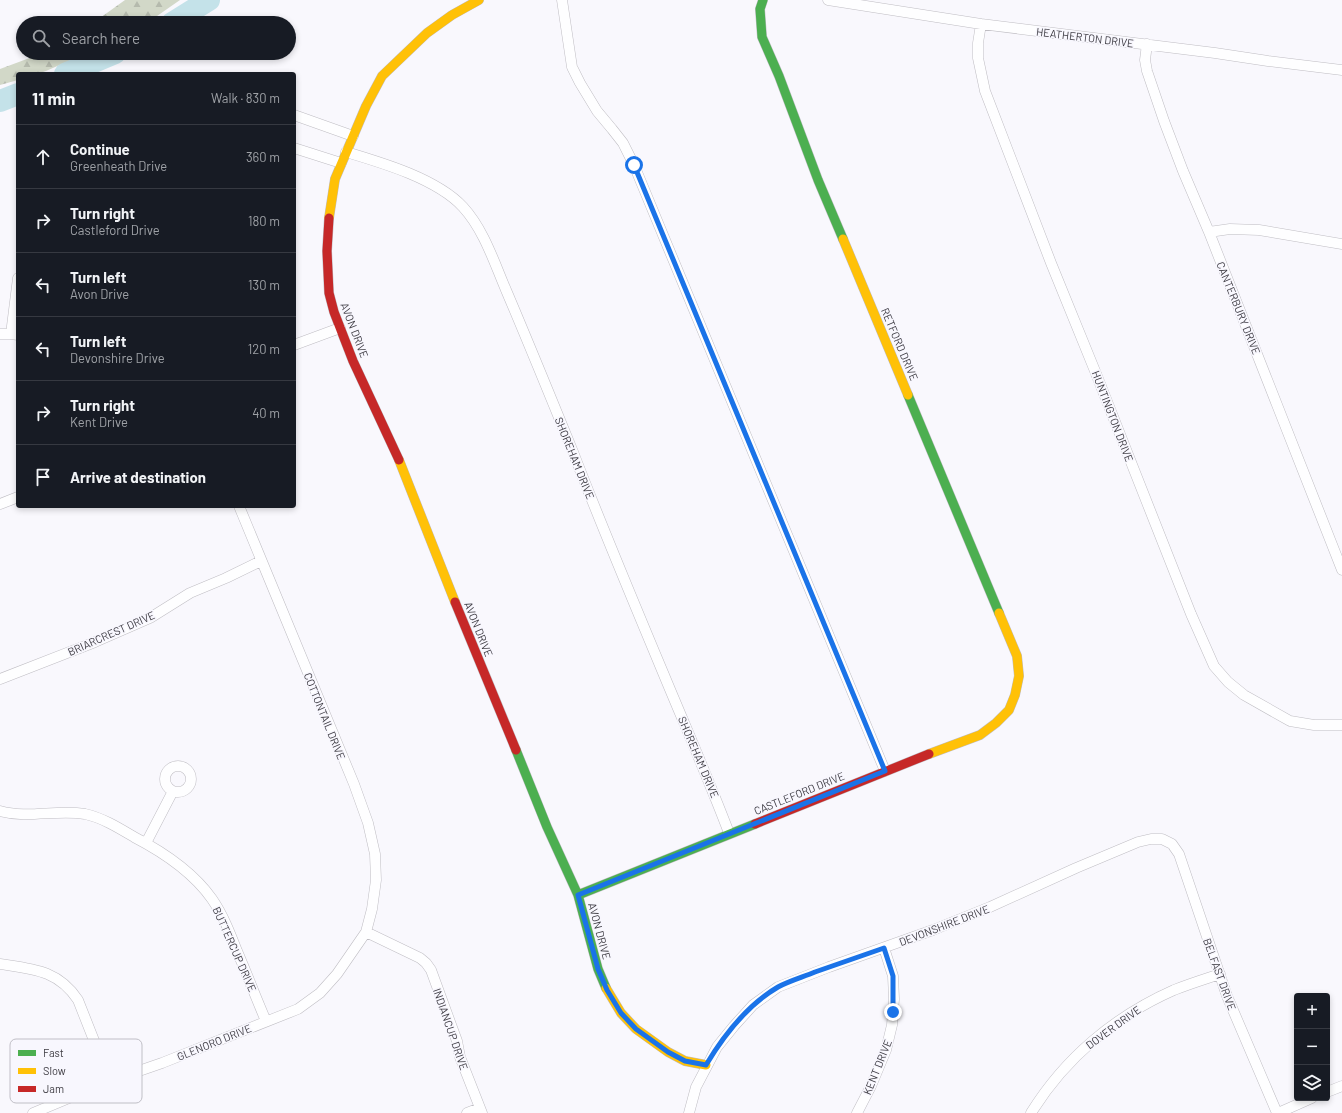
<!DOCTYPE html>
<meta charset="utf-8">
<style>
:root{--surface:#171b24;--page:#242831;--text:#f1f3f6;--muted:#9ea1a6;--line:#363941}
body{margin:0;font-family:Barlow,sans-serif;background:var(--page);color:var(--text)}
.controls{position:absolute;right:12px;bottom:12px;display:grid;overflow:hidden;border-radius:4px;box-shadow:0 2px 6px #0003}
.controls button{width:36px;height:36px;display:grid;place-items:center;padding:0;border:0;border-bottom:1px solid var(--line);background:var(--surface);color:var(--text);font:20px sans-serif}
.stop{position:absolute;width:12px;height:12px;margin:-9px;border:3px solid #1a73e8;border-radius:50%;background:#fff}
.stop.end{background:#1a73e8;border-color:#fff;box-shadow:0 1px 4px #0008}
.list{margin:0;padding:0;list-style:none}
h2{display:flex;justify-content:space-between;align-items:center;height:52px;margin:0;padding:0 16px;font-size:17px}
h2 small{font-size:13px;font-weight:400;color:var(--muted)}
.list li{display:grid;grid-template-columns:26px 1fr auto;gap:12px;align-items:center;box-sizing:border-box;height:64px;padding:0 16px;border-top:1px solid var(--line)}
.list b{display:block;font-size:15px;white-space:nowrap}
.list p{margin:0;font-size:13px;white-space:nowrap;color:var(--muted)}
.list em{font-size:13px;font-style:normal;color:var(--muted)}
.icon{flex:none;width:22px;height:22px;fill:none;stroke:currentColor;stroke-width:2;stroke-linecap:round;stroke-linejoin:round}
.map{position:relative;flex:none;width:1342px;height:1113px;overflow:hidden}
.search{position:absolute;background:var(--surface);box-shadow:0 2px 6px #0003;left:16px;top:16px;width:280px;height:44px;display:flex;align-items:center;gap:10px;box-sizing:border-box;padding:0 14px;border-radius:22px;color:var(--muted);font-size:15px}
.panel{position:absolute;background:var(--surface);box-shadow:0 2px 6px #0003;left:16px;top:72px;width:280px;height:436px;border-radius:4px}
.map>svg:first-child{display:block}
</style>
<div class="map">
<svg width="1342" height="1113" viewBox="0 0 1342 1113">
<defs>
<pattern id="forest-firs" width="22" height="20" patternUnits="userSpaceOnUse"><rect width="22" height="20" fill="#d2d8c8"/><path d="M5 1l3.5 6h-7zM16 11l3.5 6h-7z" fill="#b5baad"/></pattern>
</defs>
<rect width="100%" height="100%" fill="#f9f8fd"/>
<path fill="url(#forest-firs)" d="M 125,0 L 180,0 L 147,23 L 93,23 Z
M 43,53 L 87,53 L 46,71 L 37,74 L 18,74 L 18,80 L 0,85 L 0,69 Z"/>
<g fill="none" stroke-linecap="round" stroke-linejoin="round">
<path stroke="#c4e2e9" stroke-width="22" d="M 172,23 L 209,0
M 65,74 L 115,53
M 0,101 L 18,94"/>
<defs>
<path id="street" d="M 562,0 L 572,67 L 580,83 L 597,111 L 612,129 L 623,143 L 634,165 L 885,771
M 828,0 L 981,24 L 1215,53 L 1268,61 L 1342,70
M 981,24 L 978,43 L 978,58 L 985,91 L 1051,263 L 1095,371 L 1191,614 L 1214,666 L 1228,682 L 1244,695 L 1290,721 L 1314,725 L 1342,725
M 1147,44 L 1145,60 L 1147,71 L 1164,121 L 1183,171 L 1209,232 L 1342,570
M 294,115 L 353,136
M 294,148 L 341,163
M 346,152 C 383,163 437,179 463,207 C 484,230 494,262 506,290 C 529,344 551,398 573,452 C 602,527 633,601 664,675 C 686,728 709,780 729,833
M 1209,232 L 1230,229 L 1259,230 L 1342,244
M 0,334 L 11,334 L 18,335
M 11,334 L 18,278
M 294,345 L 340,328
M 0,504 L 18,497
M 0,679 L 95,642 L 150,618 L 190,593 L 226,578 L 261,561
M165 779a13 13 0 1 1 26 0a13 13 0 1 1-26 0Z
M 0,811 C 28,819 57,809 85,814 C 103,818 119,828 134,837 C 163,852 193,872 212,899 C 223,915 230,933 237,951 C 247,974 256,998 266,1021
M 146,843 L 173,791
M 366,932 L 420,958 L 426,963 L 431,970 L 457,1041 L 460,1057 L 482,1113
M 0,964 C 33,969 58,970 78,1000 L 110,1081
M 1327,1092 L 1342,1086
M 33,1113 L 110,1081 L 162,1063 L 298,1009 L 320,993 L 337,974 L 366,932 L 372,909 L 376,880 L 375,854 L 368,823 L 354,784 L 239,506
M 467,1113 L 480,1108
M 689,1113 L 696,1087 L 717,1047 L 734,1026 L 753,1005 L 778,987 L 829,967 L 933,930 L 990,907 L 1076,868 L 1138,842 L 1151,839 L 1162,839 L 1172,844 L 1179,854 L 1227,996 L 1277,1113
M 857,1113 L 871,1086 L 886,1050 L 892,1025 L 894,999 L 893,976 L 884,948
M 1031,1113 C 1065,1058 1115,1016 1174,990 C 1189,984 1205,979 1220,974
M 1278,1113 L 1312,1098"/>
<path id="fast" d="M 763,0 L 760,9 L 762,37 L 779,76 L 818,180 L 843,239
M 908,395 L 999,613
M 516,750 L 547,827 L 578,895 L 598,969 L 606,988
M 578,895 L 755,824"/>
<path id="slow" d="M 329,218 L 335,179 L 366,106 L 382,76 L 427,33 L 452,15 L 479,0
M 843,239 L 908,395
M 399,460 L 455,602
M 929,754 L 980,735 L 996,723 L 1009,710 L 1015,695 L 1019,676 L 1017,656 L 999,613
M 606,988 L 621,1013 L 636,1029 L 668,1052 L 685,1061 L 706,1065"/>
<path id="jam" d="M 329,218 L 327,251 L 329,293 L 334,312 L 353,361 L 399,460
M 455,602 L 516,750
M 755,824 L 929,754"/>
</defs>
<use href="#street" stroke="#bfbdc3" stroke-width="11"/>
<use href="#fast" stroke="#bfbdc3" stroke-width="10"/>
<use href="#slow" stroke="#bfbdc3" stroke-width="10"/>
<use href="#jam" stroke="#bfbdc3" stroke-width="10"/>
<use href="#street" stroke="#fefeff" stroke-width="10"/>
<use href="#fast" stroke="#4caf50" stroke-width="9"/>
<use href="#slow" stroke="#ffc107" stroke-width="9"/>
<use href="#jam" stroke="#c62828" stroke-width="9"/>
</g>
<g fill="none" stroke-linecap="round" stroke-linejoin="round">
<path stroke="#1a73e8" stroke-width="5" d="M 634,165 L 885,771 L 578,895 L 598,969 L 607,990 L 621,1013 L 636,1029 L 668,1052 L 685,1061 L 706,1065 C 724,1035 747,1005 778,987 C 789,981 803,977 815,972 C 838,964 861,956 884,948 L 893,976 L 893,1012"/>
</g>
<g text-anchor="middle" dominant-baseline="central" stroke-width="3" stroke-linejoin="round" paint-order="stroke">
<g font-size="11" fill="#3d3b42" stroke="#f8f7fe">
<text transform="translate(1085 37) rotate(7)">HEATHERTON DRIVE</text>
<text transform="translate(1239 308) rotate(68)">CANTERBURY DRIVE</text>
<text transform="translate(355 330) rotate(69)">AVON DRIVE</text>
<text transform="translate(900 344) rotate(67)">RETFORD DRIVE</text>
<text transform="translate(1113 416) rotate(69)">HUNTINGTON DRIVE</text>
<text transform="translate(575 458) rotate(68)">SHOREHAM DRIVE</text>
<text transform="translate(479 629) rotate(68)">AVON DRIVE</text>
<text transform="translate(111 633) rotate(-24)">BRIARCREST DRIVE</text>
<text transform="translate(325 716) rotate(68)">COTTONTAIL DRIVE</text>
<text transform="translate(699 757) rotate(67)">SHOREHAM DRIVE</text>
<text transform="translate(799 793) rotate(-22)">CASTLEFORD DRIVE</text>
<text transform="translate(944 925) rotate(-21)">DEVONSHIRE DRIVE</text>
<text transform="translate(600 931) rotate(75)">AVON DRIVE</text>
<text transform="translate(235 949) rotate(66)">BUTTERCUP DRIVE</text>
<text transform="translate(1220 974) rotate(70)">BELFAST DRIVE</text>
<text transform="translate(1113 1027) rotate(-36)">DOVER DRIVE</text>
<text transform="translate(451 1029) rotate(71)">INDIANCUP DRIVE</text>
<text transform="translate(214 1042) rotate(-22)">GLENORO DRIVE</text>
<text transform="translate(877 1067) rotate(-68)">KENT DRIVE</text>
</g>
</g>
<rect x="10" y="1039" width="132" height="64" rx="6" fill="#f8f7fe" stroke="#c0bfc6" stroke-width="1"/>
<rect x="18" y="1050" width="18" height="6" fill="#4caf50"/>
<rect x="18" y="1068" width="18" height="6" fill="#ffc107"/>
<rect x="18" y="1086" width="18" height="6" fill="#c62828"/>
<g font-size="11" fill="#3d3b42">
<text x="43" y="1057">Fast</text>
<text x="43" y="1075">Slow</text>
<text x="43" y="1093">Jam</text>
</g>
</svg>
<div class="controls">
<button>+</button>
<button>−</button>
<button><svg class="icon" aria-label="layers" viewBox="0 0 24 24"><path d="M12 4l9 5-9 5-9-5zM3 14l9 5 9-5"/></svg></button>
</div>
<div class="stop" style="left:634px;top:165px"></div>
<div class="stop end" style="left:893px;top:1012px"></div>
<div class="search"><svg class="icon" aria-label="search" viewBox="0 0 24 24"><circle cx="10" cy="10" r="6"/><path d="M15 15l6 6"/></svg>Search here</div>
<section class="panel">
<h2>11 min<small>Walk · 830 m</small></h2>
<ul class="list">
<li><svg class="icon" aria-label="ahead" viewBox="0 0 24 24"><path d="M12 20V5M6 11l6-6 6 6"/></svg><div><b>Continue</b><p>Greenheath Drive</p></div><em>360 m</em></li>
<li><svg class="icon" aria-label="right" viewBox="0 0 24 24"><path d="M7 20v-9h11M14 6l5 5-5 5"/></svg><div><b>Turn right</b><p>Castleford Drive</p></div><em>180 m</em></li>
<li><svg class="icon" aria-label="left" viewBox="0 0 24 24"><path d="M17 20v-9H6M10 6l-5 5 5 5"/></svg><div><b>Turn left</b><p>Avon Drive</p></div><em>130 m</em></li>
<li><svg class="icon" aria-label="left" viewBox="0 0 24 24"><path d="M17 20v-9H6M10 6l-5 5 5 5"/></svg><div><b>Turn left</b><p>Devonshire Drive</p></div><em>120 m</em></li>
<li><svg class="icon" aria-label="right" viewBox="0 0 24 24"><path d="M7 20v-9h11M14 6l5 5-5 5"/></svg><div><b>Turn right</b><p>Kent Drive</p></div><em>40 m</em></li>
<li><svg class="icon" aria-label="arrive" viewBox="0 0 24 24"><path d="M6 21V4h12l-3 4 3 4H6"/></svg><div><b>Arrive at destination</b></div></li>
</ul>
</section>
</div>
